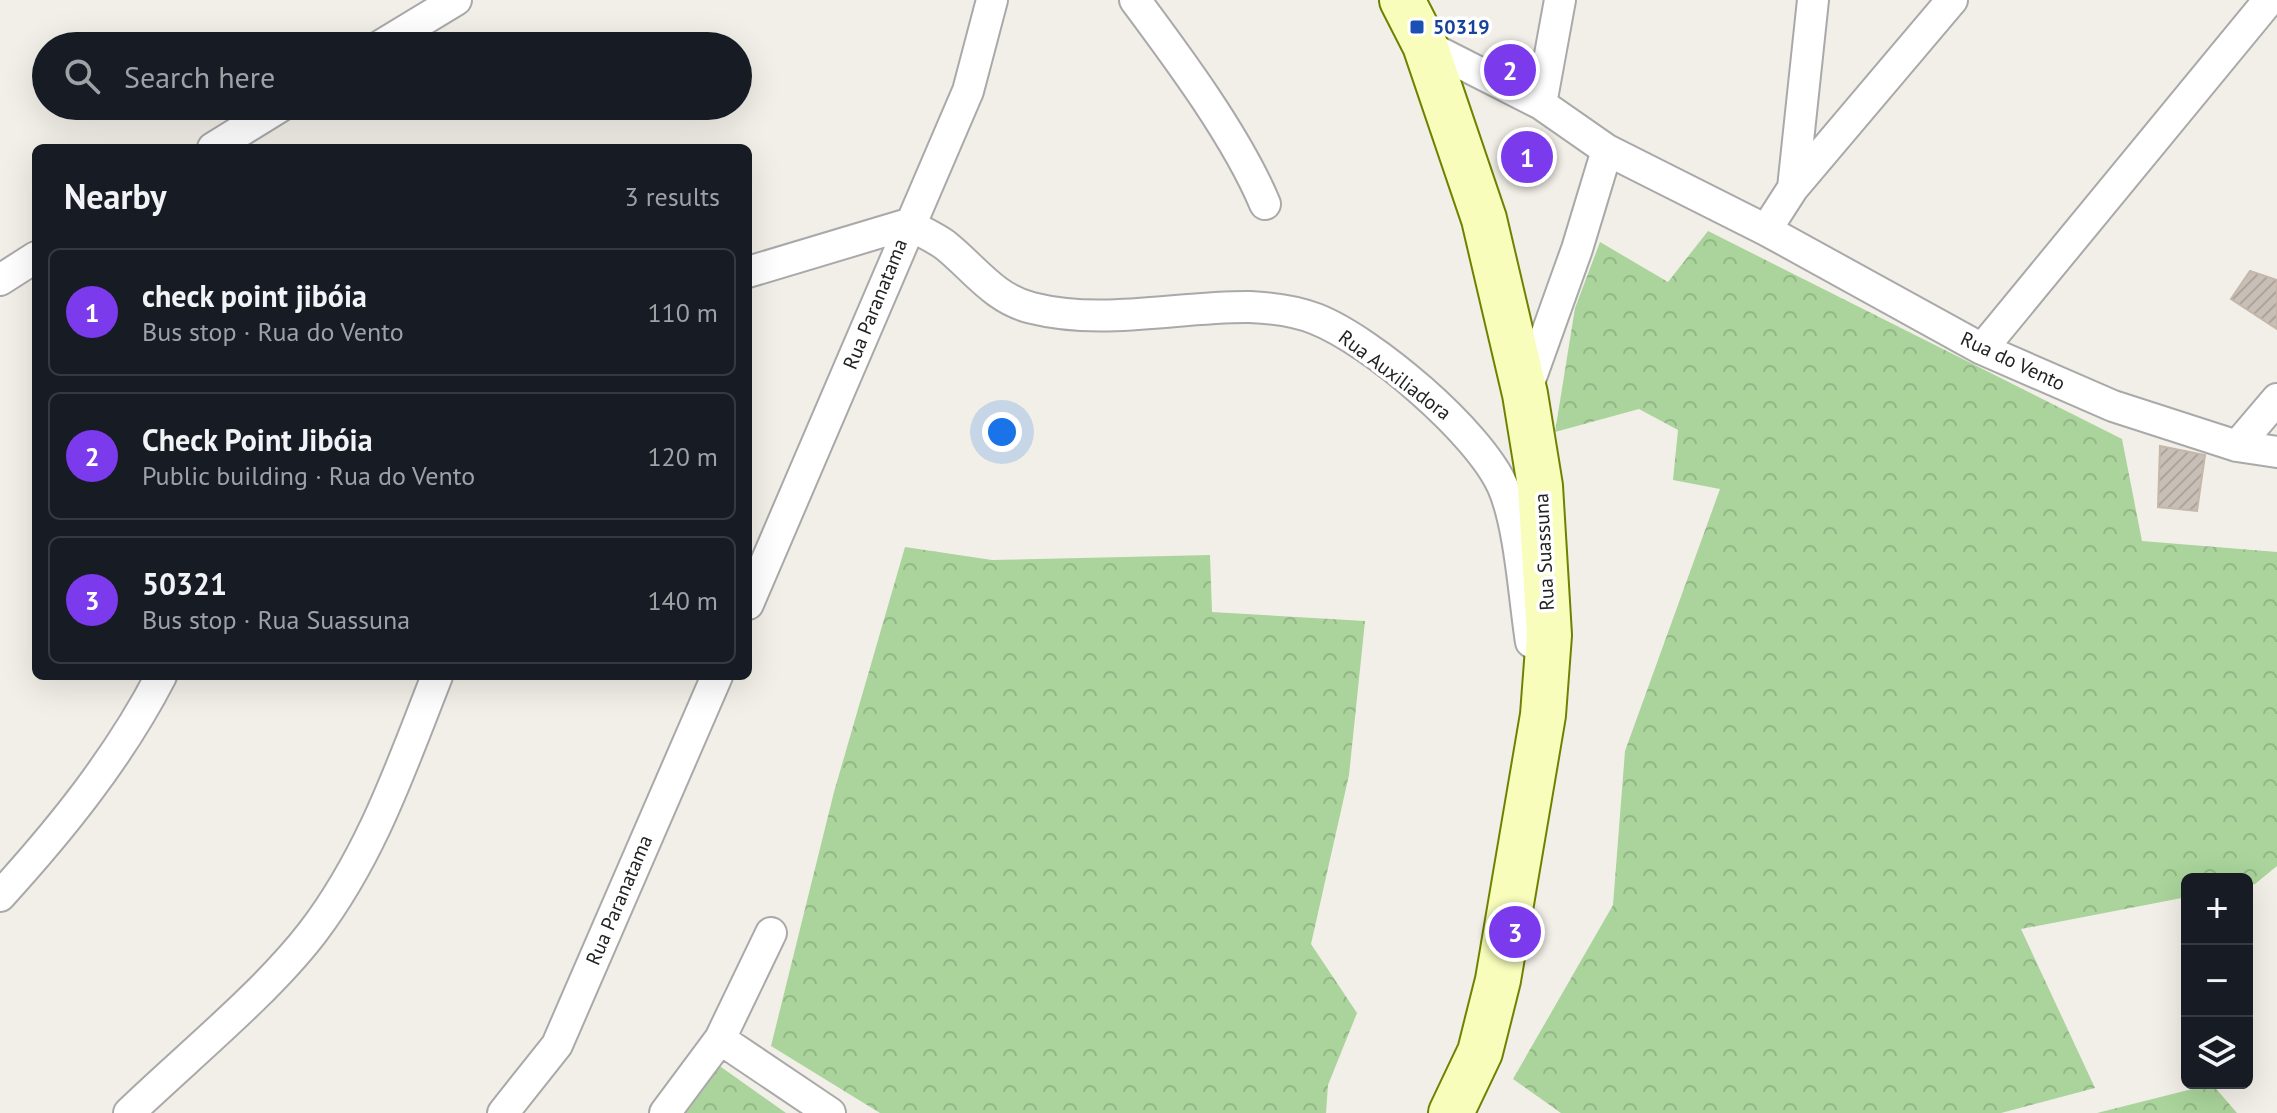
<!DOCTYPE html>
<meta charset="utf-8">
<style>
:root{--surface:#171b24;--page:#242831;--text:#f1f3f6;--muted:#9ea1a6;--line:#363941;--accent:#7c3aed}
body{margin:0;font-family:"PT Sans",sans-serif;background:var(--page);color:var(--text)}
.controls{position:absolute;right:24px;bottom:24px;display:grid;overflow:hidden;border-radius:12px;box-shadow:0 8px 32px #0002}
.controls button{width:72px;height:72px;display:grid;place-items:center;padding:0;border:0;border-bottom:2px solid var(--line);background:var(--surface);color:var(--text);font:40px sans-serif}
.you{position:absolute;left:1002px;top:432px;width:28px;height:28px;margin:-20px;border:6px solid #fff;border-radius:50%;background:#1a73e8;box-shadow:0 0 0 12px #1a73e833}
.badge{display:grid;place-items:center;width:52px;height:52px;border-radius:50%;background:var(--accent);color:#fff;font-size:26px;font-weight:700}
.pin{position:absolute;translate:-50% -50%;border:4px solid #fff;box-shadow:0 2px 8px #0006}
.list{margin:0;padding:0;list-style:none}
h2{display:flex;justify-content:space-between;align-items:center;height:104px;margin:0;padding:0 32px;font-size:34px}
h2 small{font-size:26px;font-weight:400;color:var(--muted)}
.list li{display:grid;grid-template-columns:52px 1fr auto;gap:24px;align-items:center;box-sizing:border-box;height:128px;margin:0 16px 16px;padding:0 16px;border:2px solid var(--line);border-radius:12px}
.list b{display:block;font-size:30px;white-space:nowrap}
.list p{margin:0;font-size:26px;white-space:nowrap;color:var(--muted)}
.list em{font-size:26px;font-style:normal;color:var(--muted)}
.icon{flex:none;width:44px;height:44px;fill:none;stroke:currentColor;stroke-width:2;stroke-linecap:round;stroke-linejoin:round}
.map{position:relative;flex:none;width:2277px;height:1113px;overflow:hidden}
.search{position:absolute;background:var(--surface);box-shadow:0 8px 32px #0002;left:32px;top:32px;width:720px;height:88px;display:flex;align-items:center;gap:20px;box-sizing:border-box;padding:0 28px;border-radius:44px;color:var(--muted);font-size:30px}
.panel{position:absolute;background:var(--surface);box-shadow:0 8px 32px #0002;left:32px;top:144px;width:720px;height:536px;border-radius:12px}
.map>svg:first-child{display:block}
</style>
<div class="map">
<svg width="2277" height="1113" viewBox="0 0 2277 1113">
<defs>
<pattern id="forest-crowns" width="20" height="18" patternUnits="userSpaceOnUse" patternTransform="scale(2)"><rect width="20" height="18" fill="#aad49b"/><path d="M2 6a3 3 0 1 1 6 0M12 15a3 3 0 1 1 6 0" fill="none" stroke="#92b685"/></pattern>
<pattern id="building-hatch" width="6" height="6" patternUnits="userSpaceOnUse" patternTransform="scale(2)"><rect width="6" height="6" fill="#c8bfb7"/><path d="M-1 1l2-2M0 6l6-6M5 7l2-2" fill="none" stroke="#aca49d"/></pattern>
</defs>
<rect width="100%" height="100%" fill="#f2efe8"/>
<path fill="url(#forest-crowns)" d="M 1708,231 L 2122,439 L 2142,541 L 2277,552 L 2277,866 L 2255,884 L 2247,885 L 2247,879 L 2187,879 L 2187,897 L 2021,929 L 2095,1088 L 2001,1113 L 1561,1113 L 1513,1079 L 1613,905 L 1625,751 L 1720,489 L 1673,480 L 1678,430 L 1639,409 L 1555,432 L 1575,308 L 1600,242 L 1668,282 Z
M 905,547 L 992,560 L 1210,555 L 1212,612 L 1365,621 L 1349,775 L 1311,944 L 1357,1013 L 1328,1085 L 1326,1113 L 880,1113 L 771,1046 L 834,792 Z
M 707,1057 L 786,1113 L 670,1113 Z
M 2212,1084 L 2237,1113 L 2097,1113 Z"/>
<path fill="url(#building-hatch)" stroke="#c5b7a9" stroke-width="2" d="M 2250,271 L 2277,280 L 2277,329 L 2231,299 Z
M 2160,446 L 2205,455 L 2197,511 L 2158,507 Z"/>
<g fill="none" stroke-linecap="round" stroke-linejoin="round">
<defs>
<path id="street" d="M 1135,0 C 1179,59 1237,137 1265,204
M 1425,45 L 1541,104 L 1607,150 L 1766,230 L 1982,349 L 2113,406 L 2237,446 L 2277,452
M 380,46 L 456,0
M 1541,104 L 1560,0
M 213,148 L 281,106
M 1793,188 L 1813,0
M 1766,230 L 1793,188 L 1952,0
M 748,272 L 908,224 C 920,231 934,237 945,245 C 974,268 994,299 1032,308 C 1103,326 1179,306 1250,307 C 1272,308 1296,311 1316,319 C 1372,341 1479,432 1503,487 C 1520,526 1524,597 1531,642
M 0,280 L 36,257
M 1982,349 L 2269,0
M 1525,394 L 1577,249 L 1607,150
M 2237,446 L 2277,399
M 748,604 L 968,91 L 992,0
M 0,896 C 62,828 119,757 161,676
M 720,1039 L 830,1113
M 129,1113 C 186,1058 265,994 312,933 C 371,856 402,765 437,676
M 503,1113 L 557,1045 L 717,676
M 665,1113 L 720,1039 L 771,933"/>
<path id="secondary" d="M 1402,0 L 1425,45 L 1484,219 L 1525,394 L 1540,486 L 1549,635 L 1543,715 L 1498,980 L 1480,1052 L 1451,1113"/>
</defs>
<use href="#street" stroke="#a9a9a9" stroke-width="34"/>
<use href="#secondary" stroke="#6f8200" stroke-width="48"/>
<use href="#street" stroke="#fff" stroke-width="30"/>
<use href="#secondary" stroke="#f8fdbb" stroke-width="44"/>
</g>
<rect fill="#1a4fb4" stroke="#fff" stroke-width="3" x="1409" y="19" width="16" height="16" rx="4"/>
<g text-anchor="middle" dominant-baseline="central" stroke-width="7" stroke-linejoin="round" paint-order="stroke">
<g font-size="20" font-weight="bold" fill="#164399" stroke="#fff" text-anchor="start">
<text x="1433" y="27">50319</text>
</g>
<g font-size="20" fill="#222" stroke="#fff">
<text transform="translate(875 304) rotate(-68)">Rua Paranatama</text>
<text transform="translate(2013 361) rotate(25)">Rua do Vento</text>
<text transform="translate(1395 375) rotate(37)">Rua Auxiliadora</text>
<text transform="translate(1544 552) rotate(-93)">Rua Suassuna</text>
<text transform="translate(619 900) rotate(-67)">Rua Paranatama</text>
</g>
</g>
</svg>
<div class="controls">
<button>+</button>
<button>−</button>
<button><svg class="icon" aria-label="layers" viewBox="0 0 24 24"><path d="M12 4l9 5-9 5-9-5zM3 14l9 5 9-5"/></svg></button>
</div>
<div class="you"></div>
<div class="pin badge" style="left:1527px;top:157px">1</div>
<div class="pin badge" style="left:1510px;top:70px">2</div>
<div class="pin badge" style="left:1515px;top:932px">3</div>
<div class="search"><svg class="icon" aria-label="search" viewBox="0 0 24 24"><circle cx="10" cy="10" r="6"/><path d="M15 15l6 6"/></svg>Search here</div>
<section class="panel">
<h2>Nearby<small>3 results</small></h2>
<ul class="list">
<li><span class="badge">1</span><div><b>check point jibóia</b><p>Bus stop · Rua do Vento</p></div><em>110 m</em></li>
<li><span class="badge">2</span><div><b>Check Point Jibóia</b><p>Public building · Rua do Vento</p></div><em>120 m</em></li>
<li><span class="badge">3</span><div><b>50321</b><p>Bus stop · Rua Suassuna</p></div><em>140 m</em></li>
</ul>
</section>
</div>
